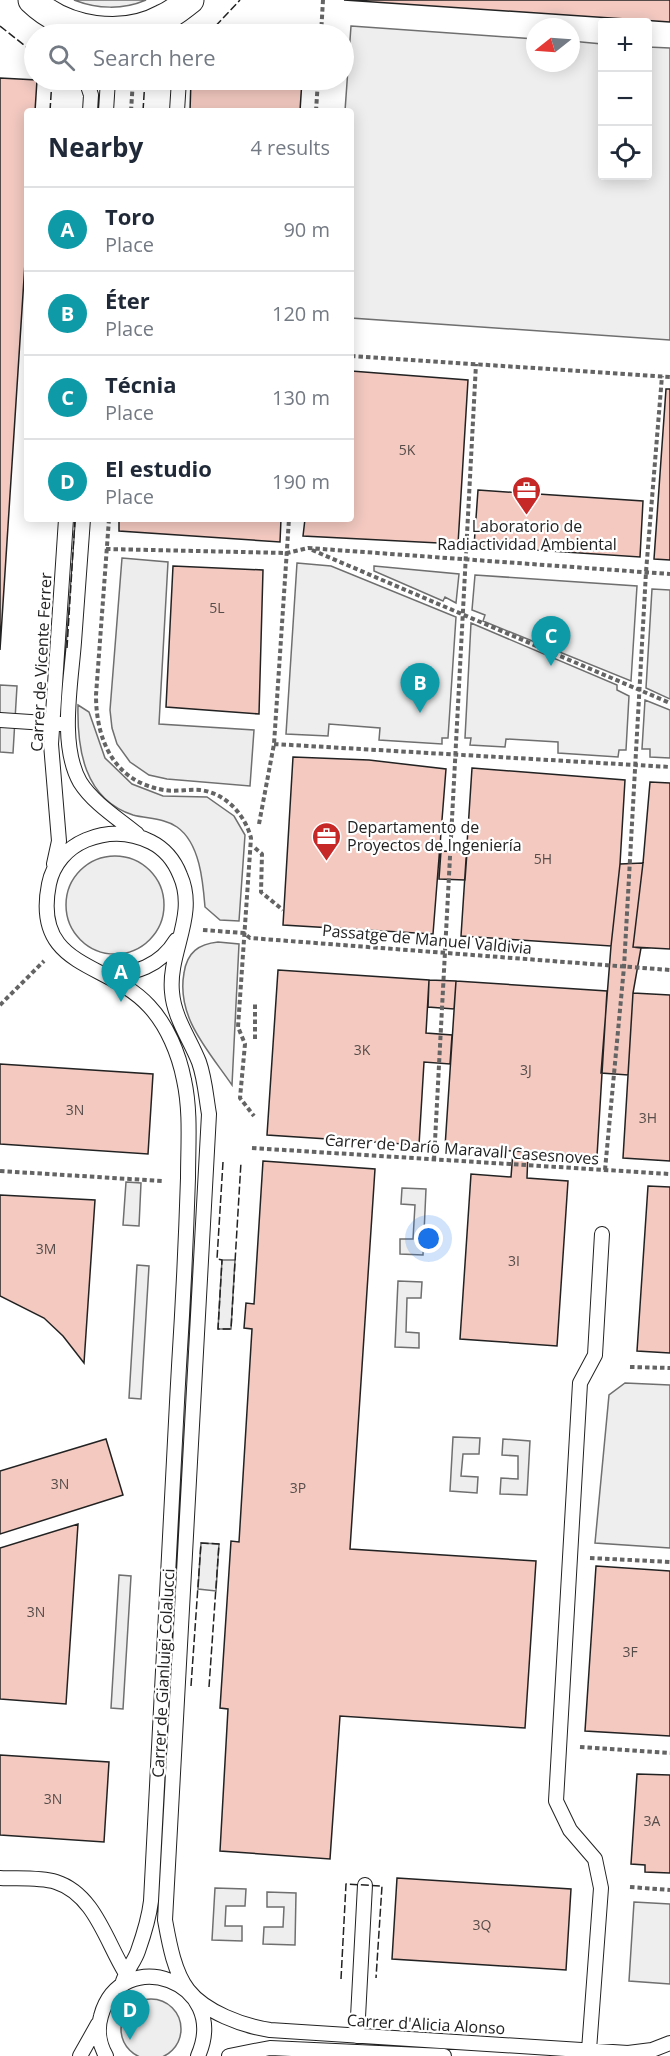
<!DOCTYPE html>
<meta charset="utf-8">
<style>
:root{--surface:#fff;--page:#f2f2f3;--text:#1f2937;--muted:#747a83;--line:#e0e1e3;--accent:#0b8043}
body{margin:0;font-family:"Open Sans",sans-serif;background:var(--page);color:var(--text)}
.controls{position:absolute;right:18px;top:18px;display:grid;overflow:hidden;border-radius:6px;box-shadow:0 3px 15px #0003}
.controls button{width:54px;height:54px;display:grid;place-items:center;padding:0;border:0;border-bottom:2px solid var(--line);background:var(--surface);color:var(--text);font:30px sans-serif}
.compass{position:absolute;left:526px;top:18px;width:54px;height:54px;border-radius:50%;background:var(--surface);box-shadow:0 3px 15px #0003;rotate:253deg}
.you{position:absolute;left:429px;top:1239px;width:21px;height:21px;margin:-15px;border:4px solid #fff;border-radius:50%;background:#1a73e8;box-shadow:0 0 0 9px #1a73e833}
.badge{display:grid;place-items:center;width:39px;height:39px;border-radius:50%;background:var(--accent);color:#fff;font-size:20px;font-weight:700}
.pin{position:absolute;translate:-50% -50px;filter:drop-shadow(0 2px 3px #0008)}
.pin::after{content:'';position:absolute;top:32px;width:21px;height:18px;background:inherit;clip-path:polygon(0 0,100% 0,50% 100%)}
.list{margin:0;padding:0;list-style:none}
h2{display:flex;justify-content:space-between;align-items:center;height:78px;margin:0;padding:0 24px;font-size:26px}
h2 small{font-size:20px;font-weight:400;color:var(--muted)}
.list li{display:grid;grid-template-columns:39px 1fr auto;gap:18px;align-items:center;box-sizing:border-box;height:84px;padding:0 24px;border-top:2px solid var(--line)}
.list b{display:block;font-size:22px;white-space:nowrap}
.list p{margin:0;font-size:20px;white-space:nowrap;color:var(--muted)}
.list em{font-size:20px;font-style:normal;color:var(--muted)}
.icon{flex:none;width:33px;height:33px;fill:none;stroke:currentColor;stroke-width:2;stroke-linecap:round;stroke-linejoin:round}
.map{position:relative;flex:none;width:670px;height:2056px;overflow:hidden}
.search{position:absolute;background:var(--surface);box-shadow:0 3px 15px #0003;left:24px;top:24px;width:330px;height:66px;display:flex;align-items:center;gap:15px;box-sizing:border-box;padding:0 21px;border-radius:33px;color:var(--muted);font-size:22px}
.panel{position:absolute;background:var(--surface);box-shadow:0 3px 15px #0003;left:24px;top:108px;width:330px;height:414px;border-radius:6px}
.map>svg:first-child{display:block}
</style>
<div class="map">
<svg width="670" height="2056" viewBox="0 0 670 2056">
<rect width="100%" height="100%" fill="#fff"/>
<path fill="#eee" stroke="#6f6f6f" stroke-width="1.5" d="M 74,0 L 146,0 C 123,10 97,9 74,0 Z
M 351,26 L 535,39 L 535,63 L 571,63 L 571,41 L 602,44 L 602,176 L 648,176 L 648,47 L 670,48 L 670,340 L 351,318 L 351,111 L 345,111 Z
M 297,563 L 331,566 L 456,617 L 448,738 L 442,738 L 442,744 L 379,740 L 380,728 L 329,724 L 328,736 L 286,734 Z
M 374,566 L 459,574 L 456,603 L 445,597 L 443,601 L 374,571 Z
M 475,575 L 637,586 L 631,681 L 483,621 L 485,615 L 472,610 Z
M 652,589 L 670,590 L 670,699 L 646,688 Z
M 471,623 L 617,685 L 617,690 L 629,696 L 626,750 L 619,750 L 618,757 L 558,753 L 558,742 L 506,739 L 505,747 L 470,745 L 471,738 L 465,738 Z
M 645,700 L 670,710 L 670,758 L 650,757 L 650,749 L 642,749 Z
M 78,705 L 89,712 L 105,758 L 132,784 L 163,796 L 207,797 L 234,816 L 245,835 L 239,921 L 220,920 L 205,907 C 203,882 200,843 177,827 C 164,818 148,819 133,815 C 84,799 77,749 78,705 Z
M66 905a49 49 0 1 1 98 0a49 49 0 1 1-98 0Z
M 218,942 L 239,944 L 232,1085 C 208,1050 176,1017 184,973 C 187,952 199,944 218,942 Z
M 126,1182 L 141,1183 L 139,1226 L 123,1225 Z
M 402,1188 L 426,1189 L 423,1255 L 400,1254 L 400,1239 L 413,1239 L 415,1205 L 401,1204 Z
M 222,1260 L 235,1260 L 231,1329 L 218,1329 Z
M 137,1265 L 149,1266 L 141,1399 L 129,1398 Z
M 398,1281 L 422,1282 L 421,1298 L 407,1298 L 406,1332 L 419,1333 L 419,1348 L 395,1347 Z
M 625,1383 L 670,1385 L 670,1548 L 595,1543 L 609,1395 Z
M 453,1437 L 480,1438 L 479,1454 L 463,1454 L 461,1476 L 478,1477 L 477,1493 L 450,1491 Z
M 503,1439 L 530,1441 L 527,1495 L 500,1494 L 501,1478 L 518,1479 L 518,1456 L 502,1455 Z
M 201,1543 L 219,1544 L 216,1591 L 198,1589 Z
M 119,1575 L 131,1576 L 123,1709 L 111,1708 Z
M 215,1888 L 246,1889 L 245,1906 L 226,1906 L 225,1926 L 242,1926 L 242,1941 L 212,1940 Z
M 267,1892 L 296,1893 L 295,1945 L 263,1944 L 264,1927 L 283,1927 L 284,1907 L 267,1907 Z
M 634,1902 L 670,1904 L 670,1984 L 629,1981 Z
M121 2029a30 30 0 1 1 60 0a30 30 0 1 1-60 0Z"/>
<path fill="#ededed" stroke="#6f6f6f" stroke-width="1.5" d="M 122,558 L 168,562 L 159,724 L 254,730 L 250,786 L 167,779 L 149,775 L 130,762 L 117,744 L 112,728 L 110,710 Z
M 0,685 L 17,686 L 13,753 L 0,752 Z"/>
<path fill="#f3c9c0" stroke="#222" stroke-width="1.5" d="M 344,0 L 670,0 L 670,22 Z
M 0,78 L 37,80 L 35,111 L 27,111 L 27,232 L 0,650 Z
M 191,80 L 302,80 L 300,111 L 190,111 Z
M 351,371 L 468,380 L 458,544 L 303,536 L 305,519 L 351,519 Z
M 666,389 L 670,389 L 670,560 L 654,559 Z
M 478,490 L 643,501 L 640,557 L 474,546 Z
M 119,519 L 281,519 L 280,542 L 119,531 Z
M 173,566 L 263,570 L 259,714 L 166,707 Z
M 293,757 L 369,760 L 446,769 L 433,934 L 283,925 Z
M 472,768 L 625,780 L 620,864 L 611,946 L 461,936 Z
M 650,782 L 670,783 L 670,949 L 633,947 L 643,863 Z
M 441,851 L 467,852 L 465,880 L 439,879 Z
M 643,863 L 633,947 L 641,948 L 633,993 L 628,1075 L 601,1073 L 611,946 L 620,864 Z
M 278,970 L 429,980 L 426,1033 L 452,1035 L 450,1064 L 424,1062 L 419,1145 L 267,1135 Z
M 429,980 L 456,981 L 454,1009 L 428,1007 Z
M 456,981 L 607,991 L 597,1156 L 445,1147 Z
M 633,993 L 670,995 L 670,1161 L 623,1158 Z
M 0,1064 L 153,1074 L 148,1154 L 0,1144 Z
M 513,1151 L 528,1152 L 527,1178 L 568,1181 L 557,1346 L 460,1339 L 471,1174 L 511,1177 Z
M 263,1161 L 375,1169 L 350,1549 L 536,1561 L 525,1728 L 340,1716 L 330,1859 L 220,1851 L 228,1709 L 220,1708 L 231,1541 L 239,1542 L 252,1329 L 244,1328 L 246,1303 L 254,1304 Z
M 648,1186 L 670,1187 L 670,1353 L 637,1351 Z
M 0,1195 L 95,1200 L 84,1363 L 63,1336 L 44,1318 L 0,1296 Z
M 106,1439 L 123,1495 L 0,1534 L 0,1471 Z
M 78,1524 L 66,1704 L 0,1699 L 0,1548 Z
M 596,1566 L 670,1571 L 670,1736 L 585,1731 Z
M 0,1755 L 109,1762 L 104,1842 L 0,1835 Z
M 637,1774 L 670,1775 L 670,1873 L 645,1872 L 645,1865 L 631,1864 Z
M 397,1878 L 571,1889 L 566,1970 L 392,1959 Z"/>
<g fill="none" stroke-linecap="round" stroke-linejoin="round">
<defs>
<path id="lane" d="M 245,34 L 253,34
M 86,80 L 91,95 L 90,111
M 106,111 L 108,80
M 177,111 L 179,80
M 83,519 C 80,560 77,601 74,642 C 71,683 59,745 80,782 C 93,803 119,819 137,834
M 0,720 L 61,724
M 54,864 L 59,841 L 51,744 L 66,519
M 106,973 C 134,976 161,965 176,940
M 0,1878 C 18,1879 39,1877 56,1882 C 94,1894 106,1941 125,1972
M 122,1985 C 125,1971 134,1963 138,1951 C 144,1934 149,1918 151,1901 C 160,1722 169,1544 179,1366 C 183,1303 186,1241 188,1178 C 188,1145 191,1112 184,1080 C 179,1054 167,1025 149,1006 C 108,961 32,969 49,884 C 53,864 67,848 86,840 C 108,831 129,831 151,842 C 165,849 174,860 180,875 C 198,915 168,952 172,992 C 174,1018 190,1039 199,1062 C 205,1079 206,1097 209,1114 L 165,1920 C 169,1942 174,1972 188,1990 C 205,2012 243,2026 270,2030 L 628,2053 L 652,2050 L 670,2043
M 357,2036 L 365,1885
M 589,2050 L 601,1888 L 595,1859 L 570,1830 L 556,1801 L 580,1383 L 595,1355 L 602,1234
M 80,2056 L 98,2024
M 106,2056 C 99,2044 97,2029 101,2016 C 121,1943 231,1981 198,2056
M 229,2056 L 270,2048 L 444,2056"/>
<path id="street" d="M 32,0 C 65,32 123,40 163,18 C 173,14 182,6 190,0"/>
</defs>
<use href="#lane" stroke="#222" stroke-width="16"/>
<use href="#street" stroke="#222" stroke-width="29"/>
<path stroke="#646464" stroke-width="4" stroke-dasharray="4.5 3" stroke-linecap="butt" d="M 321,34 L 323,0
M 131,111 L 133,80
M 316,111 L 318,80
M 351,356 L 670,377
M 109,519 L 96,695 C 96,740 114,782 164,790 C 176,792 188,789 200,790 C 226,793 245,815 251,838 L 238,1027 L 245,1044 L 240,1098 L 254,1116
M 106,549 L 287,553 L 308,548 L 670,574
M 312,550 L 670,703
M 274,744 L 670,767
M 259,824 L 274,744 L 289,519
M 255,848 L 262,854 L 261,892 L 283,910
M 203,930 L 244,933 L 250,938 L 670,970
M 0,1005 L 44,961
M 255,1039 L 255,1003
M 252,1148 L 670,1174
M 434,1160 L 476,364
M 605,1170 L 624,967 L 646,572 L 662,376
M 0,1171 L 162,1181
M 630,1367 L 670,1368
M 590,1558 L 670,1562
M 580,1747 L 670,1753
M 630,1887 L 670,1890"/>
<use href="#lane" stroke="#fff" stroke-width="14"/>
<use href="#street" stroke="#fff" stroke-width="27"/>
<path stroke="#222" stroke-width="1.5" stroke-dasharray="8 3" stroke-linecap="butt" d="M 0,26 L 34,53
M 208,34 L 240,0
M 50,111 L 52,80
M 143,111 L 145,80
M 67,648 L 75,519
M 223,1162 L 217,1259 L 222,1260 L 218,1329 L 231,1329 L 241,1162
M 191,1686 L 201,1543 L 219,1544 L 209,1687
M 341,1979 L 346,1884 L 382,1886 L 376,1978"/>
</g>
<defs>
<symbol id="office-pin" viewBox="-11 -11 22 30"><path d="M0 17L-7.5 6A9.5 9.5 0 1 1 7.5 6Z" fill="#c62828" stroke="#fff"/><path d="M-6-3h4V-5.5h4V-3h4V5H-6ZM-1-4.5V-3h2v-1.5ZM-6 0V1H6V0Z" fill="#fff"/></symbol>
</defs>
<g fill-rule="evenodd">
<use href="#office-pin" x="510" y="474" width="33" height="45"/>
<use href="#office-pin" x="310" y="820" width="33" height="45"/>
</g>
<g text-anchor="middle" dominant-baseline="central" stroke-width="4.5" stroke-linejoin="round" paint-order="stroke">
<g font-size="14" fill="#564c4a">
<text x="407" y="449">5K</text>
<text x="217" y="607">5L</text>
<text x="543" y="858">5H</text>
<text x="362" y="1049">3K</text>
<text x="526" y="1069">3J</text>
<text x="75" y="1109">3N</text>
<text x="648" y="1117">3H</text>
<text x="46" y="1248">3M</text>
<text x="514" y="1260">3I</text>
<text x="60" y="1483">3N</text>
<text x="298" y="1487">3P</text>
<text x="36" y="1611">3N</text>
<text x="630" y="1651">3F</text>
<text x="53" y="1798">3N</text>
<text x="652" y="1820">3A</text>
<text x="482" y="1924">3Q</text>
</g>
<g font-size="16" fill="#222" stroke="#fff">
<text x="527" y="526">Laboratorio de<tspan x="527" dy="18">Radiactividad Ambiental</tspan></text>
<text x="347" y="827" text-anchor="start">Departamento de<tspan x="347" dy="18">Proyectos de Ingeniería</tspan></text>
</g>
<g font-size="16" fill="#222" stroke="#fff">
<text transform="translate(41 662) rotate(-87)">Carrer de Vicente Ferrer</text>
<text transform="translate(427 939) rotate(5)">Passatge de Manuel Valdivia</text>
<text transform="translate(462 1149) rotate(4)">Carrer de Darío Maravall Casesnoves</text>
<text transform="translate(163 1673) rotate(-87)">Carrer de Gianluigi Colalucci</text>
<text transform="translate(426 2024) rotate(3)">Carrer d'Alicia Alonso</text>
</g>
</g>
</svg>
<div class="controls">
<button>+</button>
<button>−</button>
<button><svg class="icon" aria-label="locate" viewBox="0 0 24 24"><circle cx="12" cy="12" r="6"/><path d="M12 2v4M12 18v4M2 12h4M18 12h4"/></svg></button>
</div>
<svg class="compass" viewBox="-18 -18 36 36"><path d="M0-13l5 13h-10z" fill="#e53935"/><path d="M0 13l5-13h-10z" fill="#747a83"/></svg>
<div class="you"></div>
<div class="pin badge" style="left:121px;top:1002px;background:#0f9aa8">A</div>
<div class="pin badge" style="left:420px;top:713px;background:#0f9aa8">B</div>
<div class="pin badge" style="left:551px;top:666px;background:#0f9aa8">C</div>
<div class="pin badge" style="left:130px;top:2040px;background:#0f9aa8">D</div>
<div class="search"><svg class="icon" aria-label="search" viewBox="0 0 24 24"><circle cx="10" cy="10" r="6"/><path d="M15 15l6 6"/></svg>Search here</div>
<section class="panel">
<h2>Nearby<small>4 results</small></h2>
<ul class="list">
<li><span class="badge" style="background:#0f9aa8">A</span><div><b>Toro</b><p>Place</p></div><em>90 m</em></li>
<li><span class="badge" style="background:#0f9aa8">B</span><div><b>Éter</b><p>Place</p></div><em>120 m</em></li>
<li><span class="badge" style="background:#0f9aa8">C</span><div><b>Técnia</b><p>Place</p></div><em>130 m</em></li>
<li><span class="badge" style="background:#0f9aa8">D</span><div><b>El estudio</b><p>Place</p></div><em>190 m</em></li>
</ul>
</section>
</div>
